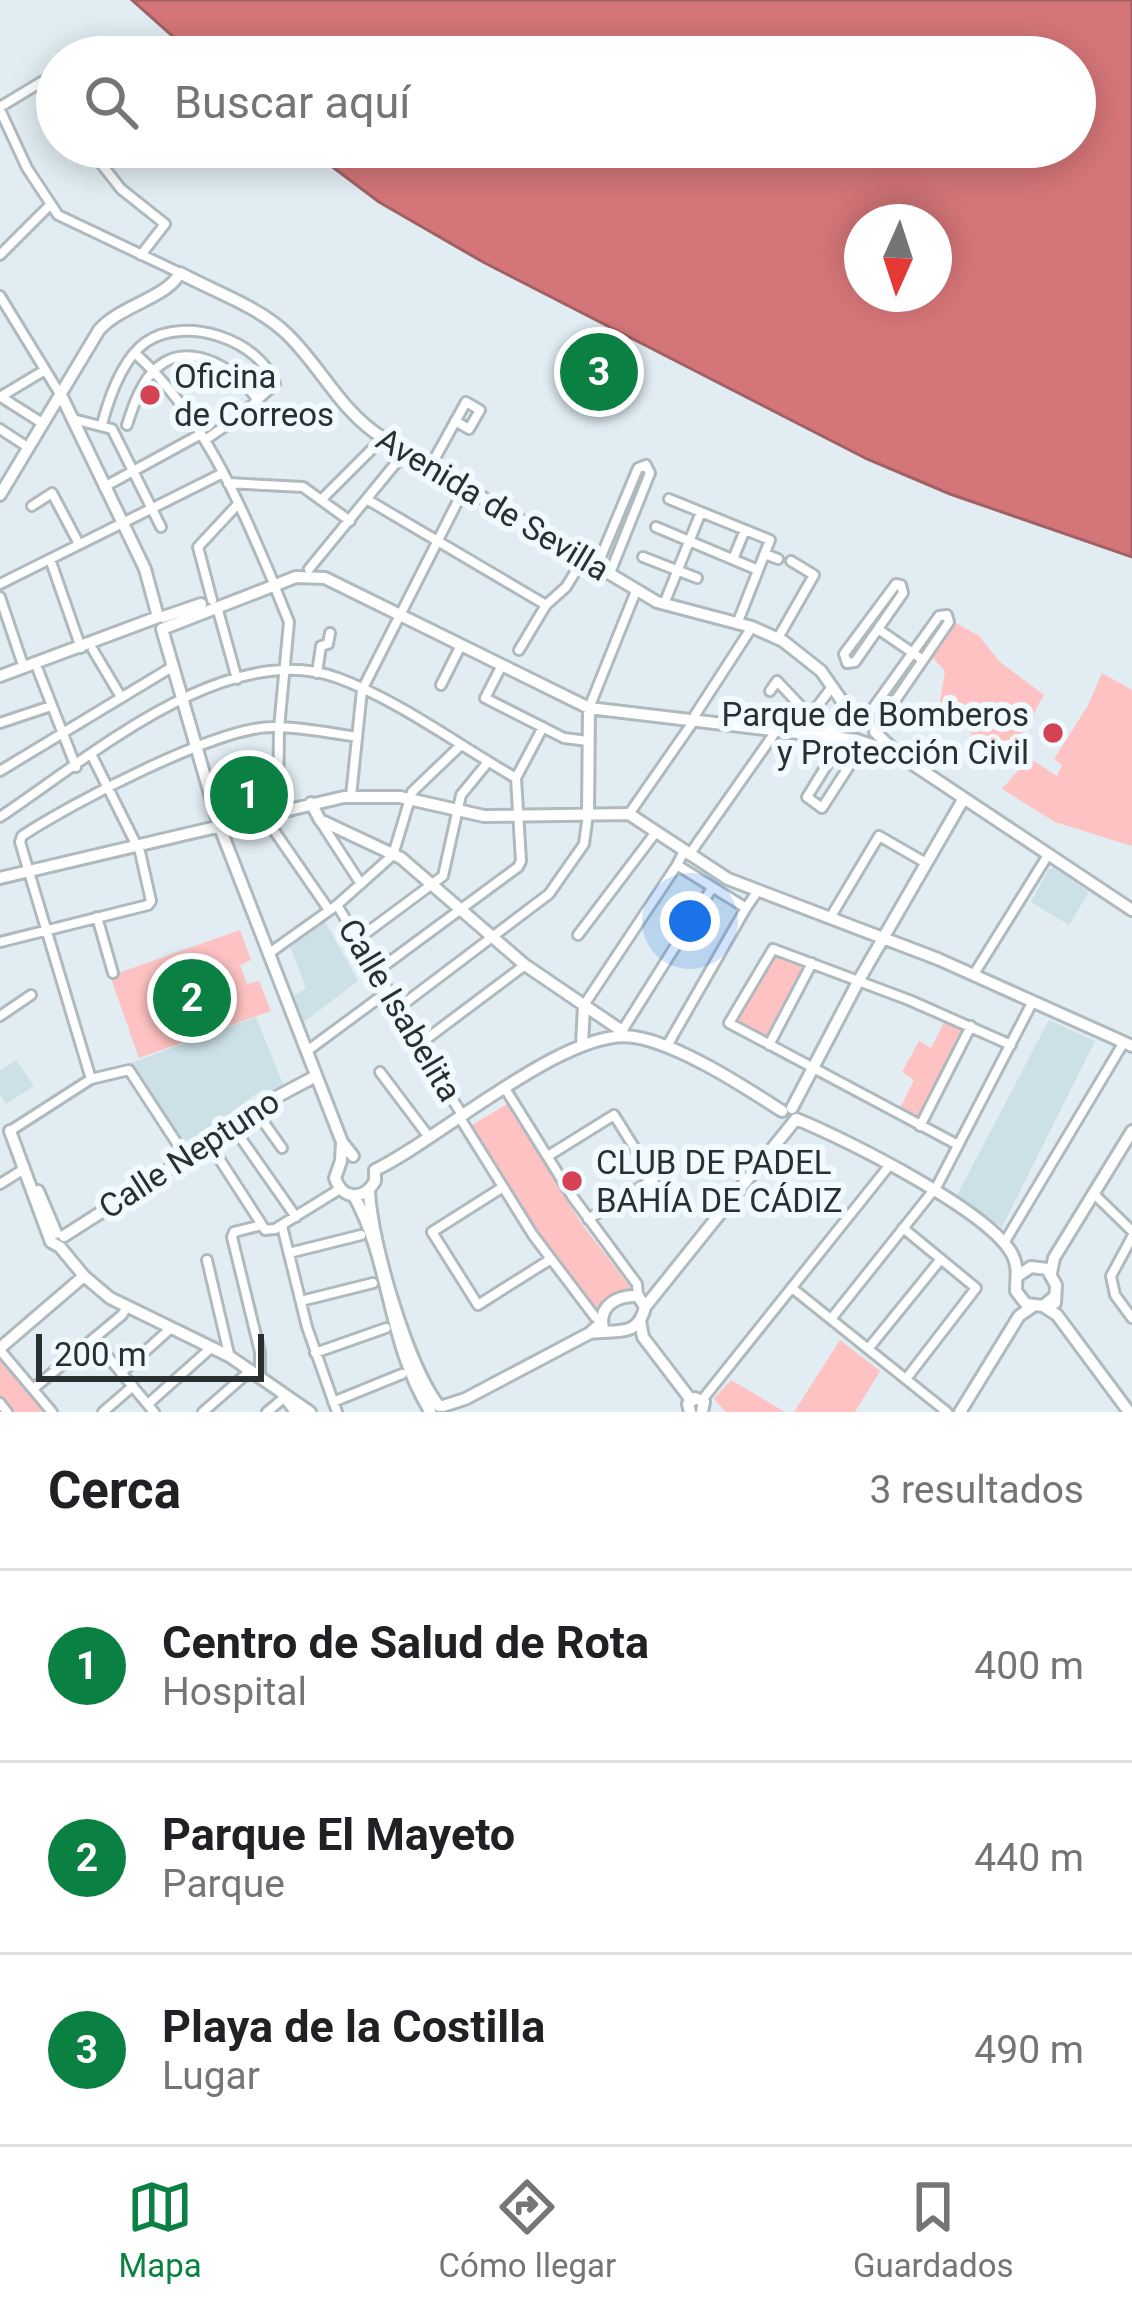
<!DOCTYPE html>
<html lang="es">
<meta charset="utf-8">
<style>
:root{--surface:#fff;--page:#f6f6f6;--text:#202124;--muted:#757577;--line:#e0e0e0;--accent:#0b8043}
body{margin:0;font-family:Roboto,sans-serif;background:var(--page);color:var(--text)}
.compass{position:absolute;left:844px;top:204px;width:108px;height:108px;border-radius:50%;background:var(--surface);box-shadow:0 6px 30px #0003;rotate:183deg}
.scale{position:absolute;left:36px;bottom:30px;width:228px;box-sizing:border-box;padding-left:12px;border:6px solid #2a2f30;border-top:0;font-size:33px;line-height:42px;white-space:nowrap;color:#2a2f30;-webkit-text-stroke:9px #f1fafe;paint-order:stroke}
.you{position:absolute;left:690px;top:921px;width:42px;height:42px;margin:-30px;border:9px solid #fff;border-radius:50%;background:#1a73e8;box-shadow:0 0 0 18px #1a73e833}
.badge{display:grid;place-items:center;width:78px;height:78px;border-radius:50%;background:var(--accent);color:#fff;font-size:39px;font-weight:700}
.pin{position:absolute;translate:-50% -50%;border:6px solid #fff;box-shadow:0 3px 12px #0006}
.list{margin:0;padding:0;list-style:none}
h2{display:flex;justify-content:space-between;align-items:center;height:156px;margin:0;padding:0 48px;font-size:51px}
h2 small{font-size:39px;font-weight:400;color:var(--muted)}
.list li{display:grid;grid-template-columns:78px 1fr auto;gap:36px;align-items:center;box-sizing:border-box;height:192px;padding:0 48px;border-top:3px solid var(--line)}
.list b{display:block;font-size:45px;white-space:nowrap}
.list p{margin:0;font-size:39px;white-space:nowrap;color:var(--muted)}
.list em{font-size:39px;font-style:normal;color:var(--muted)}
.icon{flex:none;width:66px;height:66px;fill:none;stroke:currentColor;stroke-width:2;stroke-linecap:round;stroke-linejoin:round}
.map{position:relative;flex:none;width:1132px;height:1412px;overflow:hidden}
.search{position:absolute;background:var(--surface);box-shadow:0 6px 30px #0003;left:36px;right:36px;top:36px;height:132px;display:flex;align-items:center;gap:30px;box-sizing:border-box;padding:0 42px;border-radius:66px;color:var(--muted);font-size:45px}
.sheet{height:732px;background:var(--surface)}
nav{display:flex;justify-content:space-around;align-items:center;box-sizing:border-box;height:168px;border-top:3px solid var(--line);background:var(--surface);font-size:33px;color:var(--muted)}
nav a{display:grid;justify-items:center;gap:6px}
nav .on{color:var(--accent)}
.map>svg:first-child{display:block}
</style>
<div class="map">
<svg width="1132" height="1412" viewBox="0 0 1132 1412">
<rect width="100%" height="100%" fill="#e1edf2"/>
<path fill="#cce0e7" d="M 245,766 L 248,776 L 265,773 L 271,802 L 234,811 L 227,784 L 215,787 L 211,775 Z
M 1054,868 L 1089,892 L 1069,925 L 1031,902 L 1049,869 Z
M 324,920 L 358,981 L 304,1022 L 294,996 L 306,988 L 290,946 Z
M 256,1017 L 283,1084 L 268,1093 L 263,1089 L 230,1113 L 232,1119 L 185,1147 L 131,1063 Z
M 1049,1020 L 1095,1041 L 1002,1227 L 956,1197 Z
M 16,1060 L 34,1086 L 6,1104 L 0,1095 L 0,1070 Z"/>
<path fill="#fec2c3" d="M 956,623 L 979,636 L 1000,662 L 1044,695 L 1007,762 L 939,708 L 945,671 L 932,657 Z
M 1102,673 L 1132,690 L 1132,846 L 1055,822 L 1002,789 L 1029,758 L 1057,776 L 1062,765 L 1054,759 L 1087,707 Z
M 240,930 L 251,960 L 240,965 L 247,984 L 259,981 L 271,1011 L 139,1058 L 110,976 Z
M 774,953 L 805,965 L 767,1040 L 734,1022 Z
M 946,1019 L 966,1028 L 919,1120 L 899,1110 L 914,1080 L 902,1072 L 919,1041 L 931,1048 Z
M 507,1104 L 581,1223 L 631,1288 L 611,1295 L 598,1310 L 539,1232 L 472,1125 Z
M 840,1340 L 880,1371 L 855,1412 L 794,1412 Z
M 0,1358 L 2,1358 L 49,1412 L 10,1412 L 0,1400 Z
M 731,1380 L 785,1412 L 726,1412 L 714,1399 Z"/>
<path fill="#d47579" stroke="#a16063" stroke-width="3" fill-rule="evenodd" d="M 132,0 L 1132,0 L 1132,557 L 950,494 L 867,459 L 483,262 L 379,202 L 306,147 L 1075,147 L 1075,57 L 196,57 ZM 862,222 L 934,222 L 934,294 L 862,294 Z"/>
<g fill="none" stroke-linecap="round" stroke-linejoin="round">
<defs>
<path id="street" d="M 48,90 L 57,103
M 0,107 L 43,81
M 0,110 L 27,168 L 58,215 L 180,273
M 88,147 L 121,189 L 165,224 L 141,255
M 0,255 L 49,206
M 0,296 L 60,394
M 136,354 C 202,415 237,497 272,579
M 0,397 L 45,370
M 1,397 L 42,423
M 73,419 L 112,429 L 161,527
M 102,424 C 109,398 122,359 146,342 C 186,315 260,340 275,384 L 240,416 L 205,440
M 127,425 C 133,406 142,379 159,366 C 191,340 240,371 257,400
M 0,429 L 29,448
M 430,467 L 466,402 L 480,410 L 469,429 L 455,421
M 228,483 L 303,487 L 350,521
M 104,487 L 201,434
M 669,499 L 770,540 L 737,624
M 321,500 L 383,438
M 368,500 L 546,605
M 32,506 L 52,493 L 79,544
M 656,527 L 758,570
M 765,554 L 778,559
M 643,557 L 697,578
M 50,559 L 81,648
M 733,559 L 745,530
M 597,566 L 638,468 L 646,465
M 309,569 L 405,452
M 610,573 L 650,473 L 646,465
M 0,584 L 223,473
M 896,584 L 901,585 L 903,593 L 855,662 L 847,663 L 844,654 Z
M 274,585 L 289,622 L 279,728 L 278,811
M 0,597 L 24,668
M 212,600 L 198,547 L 238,504
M 664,604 L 701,512
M 217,607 L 237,679
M 878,629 L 923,660
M 778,638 L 814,575 L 791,561
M 93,650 L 121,697
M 519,650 L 546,605 L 566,587 L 584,558
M 502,665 L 485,698 L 564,738 L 588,741
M 38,670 L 76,767
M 317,673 L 321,646 L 328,644 L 330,633
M 441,685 L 461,645
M 770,691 L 777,681 L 810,716 L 832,687
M 589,708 L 636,591
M 695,715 L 752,627
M 863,722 L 939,616 L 947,615 L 949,622 L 875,730
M 0,723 L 51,706
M 843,739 L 807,797 L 822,808 L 864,743
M 0,771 L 172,667
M 351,796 L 362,690 L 465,487
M 629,814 L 693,722
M 264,816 L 329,910
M 0,817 C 88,759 226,637 338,678 C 400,701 458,745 516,778
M 320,821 L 361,884
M 684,851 L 677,865 L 746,908 L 757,892
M 689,855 L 776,731
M 337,905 L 386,986 L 398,1014 L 463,1116
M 97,917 L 113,973
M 830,918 L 879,836 L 926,863
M 578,935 L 656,832
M 358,939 L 443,876 L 461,795 L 488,762
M 0,942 L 148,905 L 151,901 L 140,852 L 92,756
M 268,954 L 337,905 L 393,855 L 412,792 L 460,746
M 377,971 L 518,867 L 521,861 L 516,778 L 543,727
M 974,974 L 1048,855
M 584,1005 L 677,865
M 397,1009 L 549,894 L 584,844 L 588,814
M 0,1016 L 31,995
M 622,1031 L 712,888
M 769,1045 L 812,963
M 417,1046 L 525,965
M 667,1046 L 746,908
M 307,1051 L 387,992
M 380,1072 L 429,1137
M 91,1079 L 20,842 L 22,836 C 70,804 220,725 275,727 C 302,727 330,733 357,737
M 506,1090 L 572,1196 L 637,1284 L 638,1296
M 255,1110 L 282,1148
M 460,1118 L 533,1235 L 595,1317 L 601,1320
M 920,1126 L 971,1026
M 233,1127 L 296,1217
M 10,1131 L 91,1079 L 129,1070 L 186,1157
M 209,1143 L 262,1225
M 958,1145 L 729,1023 L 773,949 L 909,1000 L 1011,1045
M 548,1156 L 614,1115 L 654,1179 L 588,1219
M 0,1184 L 24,1169
M 503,1187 L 432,1232 L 478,1305 L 551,1259
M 1093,1193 L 1132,1231
M 282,1226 L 307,1327 L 337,1412
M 903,1228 L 976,1288 L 906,1379
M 1132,1237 L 1111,1276 L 1115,1295 L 1132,1318
M 1004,1243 L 1124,1042
M 289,1253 L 361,1235
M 207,1260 L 229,1354
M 792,1288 L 947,1412
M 301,1301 L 373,1283
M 831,1319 L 937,1186 L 1033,1001
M 94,1340 L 154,1412
M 868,1349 L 941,1259
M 0,1350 L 52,1412
M 315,1353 L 386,1328
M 121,1373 L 171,1328
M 260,1375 L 260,1352 L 232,1237 L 234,1232 L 262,1225 L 265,1230 L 275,1229 L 340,1189
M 33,1389 L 122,1315 L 127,1307
M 702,1400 L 889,1166
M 333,1402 L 402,1374
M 0,1403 L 7,1412
M 148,1404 L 212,1347
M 103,1412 L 133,1386
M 203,1412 L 251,1370
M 267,1412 L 285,1397"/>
<path id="secondary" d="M 61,395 L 145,569 L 158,617
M 0,495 L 99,330 C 121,305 167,298 180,273 C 215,292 258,306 287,334 C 322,368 340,411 383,438 L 657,602 L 752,627 L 783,641 L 821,671 L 858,724
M 163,617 L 201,604
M 162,629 L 296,577 L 325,578 L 589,708 L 857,740 L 899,755
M 162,629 L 219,825 L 342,1142 L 353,1156
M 0,676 L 158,617
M 817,729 L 855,727
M 875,732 L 899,755 L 1132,910
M 311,803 L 320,820 L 401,858 L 525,965 L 622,1031 L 624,1036
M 588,814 L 589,708
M 0,878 L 344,797 L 400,797 L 484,816 L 629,814 L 728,879 L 938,959 L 1132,1046
M 582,1045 L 584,1005
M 792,1108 L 859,980 L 964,798
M 796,1119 C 844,1138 989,1211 1012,1254 C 1019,1267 1016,1277 1016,1291 L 1026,1304 L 1043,1306 L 1054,1297
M 10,1131 L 51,1242 L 60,1247 L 84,1276 L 110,1298 L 229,1356 L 310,1412
M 342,1142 L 341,1161 L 335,1178 C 342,1200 364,1201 375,1181 L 375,1170
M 375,1170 C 439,1140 567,1026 634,1037 C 679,1044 743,1086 782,1111
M 38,1191 L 56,1233
M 369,1191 C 371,1242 408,1367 439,1406
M 354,1196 C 391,1262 387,1342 430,1411
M 64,1236 L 227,1132 L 267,1102 L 316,1076
M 1051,1273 L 1054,1258 L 1132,1131
M 1019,1275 L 1031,1267 L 1047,1269 L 1056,1285 L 1055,1303
M 1043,1306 L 1057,1315 L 1129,1412
M 640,1321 L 643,1337 L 691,1400
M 603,1328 C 598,1305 618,1295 638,1296 L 645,1307
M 590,1333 C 614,1329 638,1339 645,1307 L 796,1119
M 0,1348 L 84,1276
M 285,1397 L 296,1412
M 443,1406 L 465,1399 L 590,1333 L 602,1322
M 690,1412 L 688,1404 L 695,1398 L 704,1402 L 702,1412
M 960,1412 L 1019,1316 L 1032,1307"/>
</defs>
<use href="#street" stroke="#afbabe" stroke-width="14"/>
<use href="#secondary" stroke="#afbabe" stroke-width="16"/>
<use href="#street" stroke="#fff" stroke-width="8"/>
<use href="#secondary" stroke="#fff" stroke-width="10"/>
</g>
<g fill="#d44354" stroke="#f1fafe" stroke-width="4.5">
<circle cx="150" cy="395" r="12"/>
<circle cx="1053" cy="733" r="12"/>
<circle cx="572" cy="1181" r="12"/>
</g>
<g text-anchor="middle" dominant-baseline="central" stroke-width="12" stroke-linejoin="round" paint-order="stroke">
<g font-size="33" fill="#2a2f30" stroke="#f1fafe" text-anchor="start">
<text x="174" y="376">Oficina<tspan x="174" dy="38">de Correos</tspan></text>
<text x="1029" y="714" text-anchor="end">Parque de Bomberos<tspan x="1029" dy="38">y Protección Civil</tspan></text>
<text x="596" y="1162">CLUB DE PADEL<tspan x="596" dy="38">BAHÍA DE CÁDIZ</tspan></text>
</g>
<g font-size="33" fill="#2a2f30" stroke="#f1fafe">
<text transform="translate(493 504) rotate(31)">Avenida de Sevilla</text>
<text transform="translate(400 1010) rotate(59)">Calle Isabelita</text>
<text transform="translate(189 1154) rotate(-33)">Calle Neptuno</text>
</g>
</g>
</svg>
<svg class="compass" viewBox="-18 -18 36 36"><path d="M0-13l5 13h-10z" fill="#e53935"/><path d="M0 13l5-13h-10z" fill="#757577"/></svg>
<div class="scale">200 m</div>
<div class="you"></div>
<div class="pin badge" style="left:249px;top:795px">1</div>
<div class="pin badge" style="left:192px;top:998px">2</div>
<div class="pin badge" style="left:599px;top:372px">3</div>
<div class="search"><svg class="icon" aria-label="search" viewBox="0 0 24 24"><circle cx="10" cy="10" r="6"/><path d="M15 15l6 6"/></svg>Buscar aquí</div>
</div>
<section class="sheet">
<h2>Cerca<small>3 resultados</small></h2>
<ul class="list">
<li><span class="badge">1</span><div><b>Centro de Salud de Rota</b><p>Hospital</p></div><em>400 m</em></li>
<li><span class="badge">2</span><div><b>Parque El Mayeto</b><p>Parque</p></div><em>440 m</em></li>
<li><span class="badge">3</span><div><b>Playa de la Costilla</b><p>Lugar</p></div><em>490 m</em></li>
</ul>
</section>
<nav>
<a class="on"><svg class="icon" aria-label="map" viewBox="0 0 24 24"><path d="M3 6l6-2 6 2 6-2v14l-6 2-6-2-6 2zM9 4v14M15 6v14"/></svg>Mapa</a>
<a><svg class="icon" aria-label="directions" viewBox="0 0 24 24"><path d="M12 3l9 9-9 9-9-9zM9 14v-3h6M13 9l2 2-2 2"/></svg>Cómo llegar</a>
<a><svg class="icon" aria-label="saved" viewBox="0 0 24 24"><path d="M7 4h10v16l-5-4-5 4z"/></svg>Guardados</a>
</nav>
